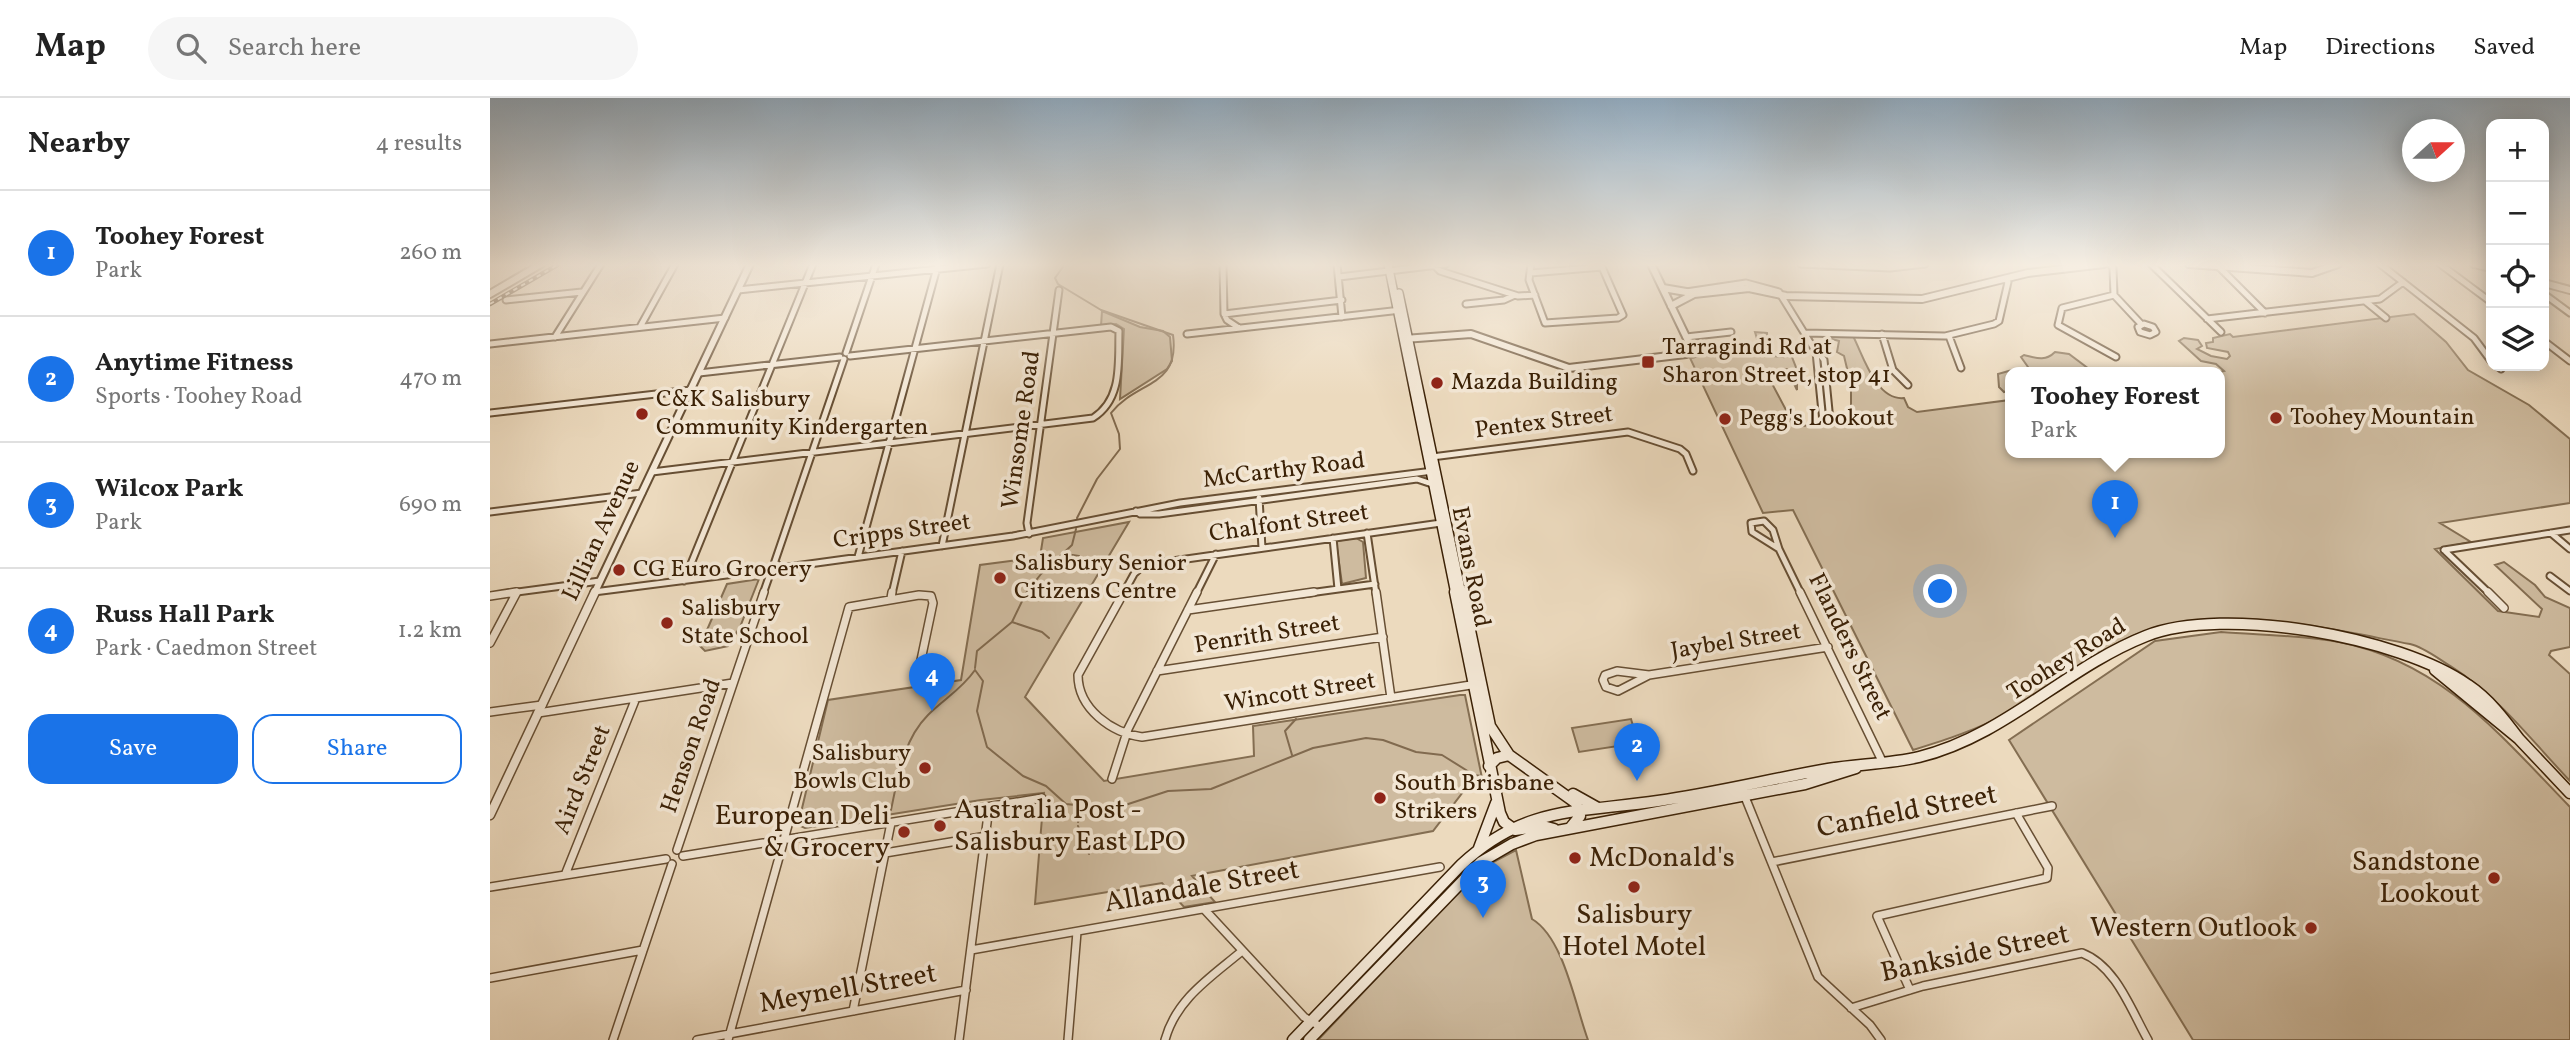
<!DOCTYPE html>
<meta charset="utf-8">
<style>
:root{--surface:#fff;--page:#f6f6f6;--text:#222;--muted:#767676;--line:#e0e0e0;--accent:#1a73e8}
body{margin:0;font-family:Vollkorn,serif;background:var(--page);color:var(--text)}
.controls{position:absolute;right:21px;top:21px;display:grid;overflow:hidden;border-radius:14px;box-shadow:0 4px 18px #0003}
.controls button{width:63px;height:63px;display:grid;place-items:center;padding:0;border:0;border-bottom:2px solid var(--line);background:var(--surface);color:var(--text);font:35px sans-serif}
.compass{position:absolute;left:1912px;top:21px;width:63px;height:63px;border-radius:50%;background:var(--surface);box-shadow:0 4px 18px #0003;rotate:69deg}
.you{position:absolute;left:1451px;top:494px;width:24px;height:24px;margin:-18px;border:5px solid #fff;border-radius:50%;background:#1a73e8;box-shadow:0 0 0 10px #1a73e833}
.badge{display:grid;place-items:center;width:46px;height:46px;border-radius:50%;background:var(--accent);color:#fff;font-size:23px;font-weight:700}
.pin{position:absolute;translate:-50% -58px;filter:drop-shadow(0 2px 4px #0008)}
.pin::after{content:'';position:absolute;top:37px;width:24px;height:21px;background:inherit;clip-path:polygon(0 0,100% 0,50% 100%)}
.popup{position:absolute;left:1515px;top:269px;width:220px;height:91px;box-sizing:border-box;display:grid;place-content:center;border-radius:14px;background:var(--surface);filter:drop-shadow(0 2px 5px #0005);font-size:23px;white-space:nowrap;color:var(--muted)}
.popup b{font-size:26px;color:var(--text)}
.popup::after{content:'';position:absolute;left:50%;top:100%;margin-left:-14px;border:14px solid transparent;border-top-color:var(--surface)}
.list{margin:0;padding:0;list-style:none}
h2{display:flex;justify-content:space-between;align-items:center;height:91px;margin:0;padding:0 28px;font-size:30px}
h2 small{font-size:23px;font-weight:400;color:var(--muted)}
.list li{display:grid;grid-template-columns:46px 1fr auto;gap:21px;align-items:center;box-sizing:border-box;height:126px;padding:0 28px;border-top:2px solid var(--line)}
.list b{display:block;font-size:26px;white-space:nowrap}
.list p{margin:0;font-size:23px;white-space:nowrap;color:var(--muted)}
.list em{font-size:23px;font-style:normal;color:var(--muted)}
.actions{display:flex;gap:14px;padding:21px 28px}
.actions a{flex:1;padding:16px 0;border:2px solid var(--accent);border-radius:21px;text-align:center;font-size:24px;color:var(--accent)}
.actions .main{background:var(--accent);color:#fff}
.icon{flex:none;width:38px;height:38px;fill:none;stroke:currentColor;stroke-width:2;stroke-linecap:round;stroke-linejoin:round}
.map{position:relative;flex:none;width:2080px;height:942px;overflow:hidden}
header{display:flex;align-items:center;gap:42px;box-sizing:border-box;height:98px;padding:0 35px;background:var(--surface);border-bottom:2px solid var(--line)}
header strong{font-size:33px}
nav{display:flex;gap:38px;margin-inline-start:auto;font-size:24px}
.search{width:490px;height:63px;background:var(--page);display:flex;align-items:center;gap:18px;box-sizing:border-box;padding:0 24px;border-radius:38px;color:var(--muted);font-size:26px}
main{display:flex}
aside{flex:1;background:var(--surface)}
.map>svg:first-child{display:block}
</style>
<header>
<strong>Map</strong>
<div class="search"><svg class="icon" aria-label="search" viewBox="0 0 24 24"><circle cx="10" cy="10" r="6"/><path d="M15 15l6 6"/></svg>Search here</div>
<nav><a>Map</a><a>Directions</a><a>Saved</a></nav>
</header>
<main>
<aside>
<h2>Nearby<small>4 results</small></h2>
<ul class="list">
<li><span class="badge">1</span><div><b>Toohey Forest</b><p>Park</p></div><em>260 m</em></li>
<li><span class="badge">2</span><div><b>Anytime Fitness</b><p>Sports · Toohey Road</p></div><em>470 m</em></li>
<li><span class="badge">3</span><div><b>Wilcox Park</b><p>Park</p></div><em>690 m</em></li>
<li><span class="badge">4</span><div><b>Russ Hall Park</b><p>Park · Caedmon Street</p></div><em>1.2 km</em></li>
</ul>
<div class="actions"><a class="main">Save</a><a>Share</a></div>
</aside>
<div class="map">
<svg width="2080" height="942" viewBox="0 0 2080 942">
<rect width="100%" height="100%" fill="#ecdabe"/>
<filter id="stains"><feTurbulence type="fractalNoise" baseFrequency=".00286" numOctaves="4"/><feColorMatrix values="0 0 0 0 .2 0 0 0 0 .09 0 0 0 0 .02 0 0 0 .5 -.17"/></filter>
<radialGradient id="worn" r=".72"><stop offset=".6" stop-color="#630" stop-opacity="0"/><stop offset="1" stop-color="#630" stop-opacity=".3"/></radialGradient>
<path fill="#cebb9f" stroke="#846e52" stroke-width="2" d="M 612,213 L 650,229 L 673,233 L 680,239 L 682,263 L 677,271 L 630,301 L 634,231 L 626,226 L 611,228 Z
M 1924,216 L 1956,244 L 1978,272 L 2039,307 L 2080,341 L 2080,405 L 1950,425 L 1981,444 L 1945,451 L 2008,513 L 2049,519 L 2052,511 L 2005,467 L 2014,464 L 2045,487 L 2055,499 L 2080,510 L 2080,549 L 2061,553 L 2059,557 L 2080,576 L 2080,683 C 2043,644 2008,598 1962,569 C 1950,562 1934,549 1920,546 C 1838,531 1723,502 1643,538 C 1598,558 1559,589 1517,615 C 1487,632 1455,642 1423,652 L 1303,412 L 1273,415 L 1200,260 C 1212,259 1219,252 1228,250 C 1242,247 1255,256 1268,244 L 1265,234 L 1277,235 L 1278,247 L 1284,258 L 1293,259 L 1290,251 L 1298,249 L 1307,272 L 1307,292 L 1297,271 L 1289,271 L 1279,280 L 1305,329 L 1361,322 L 1361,287 L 1354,258 L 1347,254 L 1349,243 L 1328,237 L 1363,238 C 1373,257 1386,303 1414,300 L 1418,309 L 1427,314 L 1520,302 L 1520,354 L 1730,354 L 1730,274 L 1734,273 L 1726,266 L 1711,263 L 1689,243 L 1694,240 L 1708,242 L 1712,248 L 1707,251 L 1721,258 L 1737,261 L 1740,258 L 1738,254 L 1717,250 L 1716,245 L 1723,244 L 1723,240 L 1740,236 L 1743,239 Z
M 1565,254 L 1579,256 L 1603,274 L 1520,274 L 1520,292 L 1514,294 L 1509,289 L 1508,276 L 1522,272 L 1536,273 L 1538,269 L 1531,259 L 1534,257 C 1546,260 1555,264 1565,254 Z
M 639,424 L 535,599 L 614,683 L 764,658 L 763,628 L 970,597 L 975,597 L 992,680 L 983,681 L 943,733 L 702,778 L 725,804 L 694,809 L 672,785 L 545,806 L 554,695 L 491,702 L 315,730 L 308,727 L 338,602 L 471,582 L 490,467 L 550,459 L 553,440 Z
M 866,440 L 873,444 L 876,480 L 852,486 L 846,443 Z
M 269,481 L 250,529 L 238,548 L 215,553 L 210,548 L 237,486 Z
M 1731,534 C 1770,537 1811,537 1849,544 C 1952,564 2011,638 2080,709 L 2080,942 L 1703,942 L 1519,642 L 1665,543 Z
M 1141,621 L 1148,645 L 1089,654 L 1082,630 Z
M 1026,752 L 1042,821 C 1074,840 1085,907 1098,942 L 828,942 L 990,771 Z"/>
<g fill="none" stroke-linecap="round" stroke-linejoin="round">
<path stroke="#816a4f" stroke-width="2" d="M 575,166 L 565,180 L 568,186 L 611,212 L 683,237 C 690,290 647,282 621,315 L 629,336 L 630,351 L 607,381 L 587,420
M 576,456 L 589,458
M 522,524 L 552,534 L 559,540
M 485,570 L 487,553 L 522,524 L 536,495 L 551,476 L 582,447 L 586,431
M 485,572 L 493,583 L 487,613 L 497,649 L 533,678 L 556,688 L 576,706 L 623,711 L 678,693 L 721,691 L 823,650 L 876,640 L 893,642 L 926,654 L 952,657 L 984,677 L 991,678
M 802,657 L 795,633 L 806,621
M 401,712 C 408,679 413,642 438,617 C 454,601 472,591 485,572
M 588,724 L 595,708
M 588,728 L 599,756"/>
<defs>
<path id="minor-far1" d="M 733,166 L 734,216 L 737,222 L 749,230
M 847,166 L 852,219
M 1311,166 L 1400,170 L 1435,166
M 1620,166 L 1623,170 L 1624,197 L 1652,227
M 1661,166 L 1731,234
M 1890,166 L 1984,240 L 2001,263
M 1950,166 L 2001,204
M 1728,168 L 1775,215
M 946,169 L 950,173 L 1028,198 L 1045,197
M 1040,175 L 1112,169 L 1133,217 L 1128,220 L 1055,225 L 1039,182 L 1041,166
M 849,179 L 956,166
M 248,192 L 497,166
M 1196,194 L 1256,185 L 1289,194 L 1326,254 L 1333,324
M 2054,196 L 2080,215
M 1624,197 L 1572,210 L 1568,227 L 1626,259
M 16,202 L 92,194
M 1875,203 L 1896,220
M 976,206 L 1014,202 L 1025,197
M 734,216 L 852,202
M 1717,221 L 1890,201 L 1913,184
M 1654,226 L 1663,229 L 1666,234 L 1660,237 L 1650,234 L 1648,229 Z
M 150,229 L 185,166
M 1315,235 L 1455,238 L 1504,226 L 1509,223 L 1518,184 L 1515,181
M 697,236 L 911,212
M 1392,236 L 1403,272 L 1418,287
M 1459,238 L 1471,270
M 65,239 L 111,166
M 1196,239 L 1241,234
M 2054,243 L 2080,263
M 0,246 L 235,220
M 1325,250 L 1334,262 L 1340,323
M 356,255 L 386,166
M 2007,268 L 2011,271
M 209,275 L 350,259
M 0,315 L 201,292
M 942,359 L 1138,334 L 1190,351 L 1196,356 L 1203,373
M 162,374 L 603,320 C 633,301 628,264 629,233 L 621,229 L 360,258
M 769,400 L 772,450
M 646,413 L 650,416 L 669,416 L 927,381 L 942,386
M 0,414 L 152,395
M 1274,423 L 1283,432 L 1289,451 L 1262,434 L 1261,425 Z
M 877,435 L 886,496
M 2061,435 L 2080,451
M 539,436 L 537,425 L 569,192
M 843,440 L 848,491
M 452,448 L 510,166
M 1289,451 L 1311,496
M 1954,452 L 2080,432
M 1954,452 L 2000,496
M 368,459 L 448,166
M 284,466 L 354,261
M 290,470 L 523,438 L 690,405 L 943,373
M 2060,478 L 2080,493
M 194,483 L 323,166
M 104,494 L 275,472 L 287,466
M 13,496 L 110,483
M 273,496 L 280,476
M 402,496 L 412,453
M 633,496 L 644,476 L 654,467 L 951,425
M 706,496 L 726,456
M 812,496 L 885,486"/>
<path id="minor" d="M 634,494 L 588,577 C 588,611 622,635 652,639 L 987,586
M 886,494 L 901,600
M 1310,494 L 1393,665
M 1998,494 L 2014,510
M 0,498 L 26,494
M 401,500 L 402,494
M 698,512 L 824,494
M 0,545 L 27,494
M 667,573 L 893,539
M 1127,573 L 1159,577 L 1128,593 L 1116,589 L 1113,582 L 1115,577 Z
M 1159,577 L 1338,549
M 0,614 L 52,607
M 48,615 L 243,585
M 622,681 L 638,631 L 707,494
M 1253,694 L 1328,879 L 1380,927 L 1391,942
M 187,752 L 274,494
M 395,755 L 497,738
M 193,758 L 552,700
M 1282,764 L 1562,708
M 75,777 L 146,600
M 0,789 L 176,761
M 714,811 L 814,919 L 831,929
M 481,852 L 950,769
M 0,880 L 153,852
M 1420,892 L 1387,818 L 1557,780 L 1558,770 L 1526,715
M 1361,910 L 1433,888 L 1592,855 C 1626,868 1641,912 1658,942
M 363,913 L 401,725
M 123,942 L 182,766
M 207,942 L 476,892
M 238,942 L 359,509 L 429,497 L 441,498 L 443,505 L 427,581
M 469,942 L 499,709
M 578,942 L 587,834
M 675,942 C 686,901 721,879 752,853"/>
<path id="tertiary-far1" d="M 1699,166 L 1822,175 L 1848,166
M 1984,166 L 2001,170
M 2054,185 L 2080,192
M 1173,190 L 1202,195
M 0,196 L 51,166
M 1181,208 L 1204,196 L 1259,190 L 1296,198 L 1432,201 L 1538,175 L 1614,166
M 914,241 L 981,236 L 1079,270 L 1196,256 L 1201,249 L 1161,166
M 104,496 L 260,166"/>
<path id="tertiary" d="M 0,717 L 105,494"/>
<path id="secondary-far1" d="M 898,166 L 965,496
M 909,195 L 972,496"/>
<path id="secondary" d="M 965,494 L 1010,715 L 1014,724 L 1025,732 L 1053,728 L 1064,731
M 972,494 L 1000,628 L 1019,657 L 1086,705 L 1090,718 L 1081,729
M 1945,572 L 2029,641 L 2080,695
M 999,668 L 1007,660 L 1019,657
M 1083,696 L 1108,710
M 989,750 L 1006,705
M 803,942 L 971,767 C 1035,707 1088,715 1168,703 C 1225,695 1281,681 1338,671 C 1368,666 1399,666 1429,659 C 1515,638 1575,570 1656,538 C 1734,507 1910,539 1978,587 C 1999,601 2014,621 2029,641
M 819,942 L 991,764 L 1022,746 L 1046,737 L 1315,686 L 1366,670"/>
</defs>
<use href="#minor-far1" stroke="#674f34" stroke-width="9"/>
<use href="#minor" stroke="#674f34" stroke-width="10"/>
<use href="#tertiary-far1" stroke="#674f34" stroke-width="10"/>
<use href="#tertiary" stroke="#674f34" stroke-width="11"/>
<use href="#secondary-far1" stroke="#3b2106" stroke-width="10"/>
<use href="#secondary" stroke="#3b2106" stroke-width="13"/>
<use href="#minor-far1" stroke="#f3e7d5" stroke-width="5"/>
<use href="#minor" stroke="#f3e7d5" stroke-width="7"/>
<use href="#tertiary-far1" stroke="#f3e7d5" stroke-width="6"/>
<use href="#tertiary" stroke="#f3e7d5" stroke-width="8"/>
<use href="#secondary-far1" stroke="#f3e7d5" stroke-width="7"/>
<use href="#secondary" stroke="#f3e7d5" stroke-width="10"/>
<defs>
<path id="rail" d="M 0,206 L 69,166"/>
</defs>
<use href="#rail" stroke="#3b2106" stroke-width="4.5"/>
<use href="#rail" stroke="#f3e7d5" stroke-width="2" stroke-dasharray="4.5" stroke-linecap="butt"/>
</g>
<linearGradient id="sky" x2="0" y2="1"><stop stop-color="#91aabe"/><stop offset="0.56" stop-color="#f6eee2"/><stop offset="1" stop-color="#f6eee2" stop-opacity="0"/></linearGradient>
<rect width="2080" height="298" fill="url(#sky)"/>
<g fill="#8f2418" stroke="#f3e7d5" stroke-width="2.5">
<rect x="1151" y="257" width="14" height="14" rx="3.5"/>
<circle cx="947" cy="285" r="7"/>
<circle cx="152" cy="316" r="7"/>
<circle cx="1786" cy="320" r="7"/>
<circle cx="1235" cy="321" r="7"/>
<circle cx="129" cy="472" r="7"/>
<circle cx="510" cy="480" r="7"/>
<circle cx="177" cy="525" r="7"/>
<circle cx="435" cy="670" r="7"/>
<circle cx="890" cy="700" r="7"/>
<circle cx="450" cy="728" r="7"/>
<circle cx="414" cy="734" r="7"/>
<circle cx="1085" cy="760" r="7"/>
<circle cx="2004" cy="780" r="7"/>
<circle cx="1144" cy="789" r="7"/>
<circle cx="1821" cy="830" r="7"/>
</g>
<g text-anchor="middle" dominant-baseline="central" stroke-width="7" stroke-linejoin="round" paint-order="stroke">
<g font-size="24" fill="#3b2106" stroke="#f3e7d5" text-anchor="start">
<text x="1172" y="250">Tarragindi Rd at<tspan x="1172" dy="28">Sharon Street, stop 41</tspan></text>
<text x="961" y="285">Mazda Building</text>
<text x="166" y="302">C&amp;K Salisbury<tspan x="166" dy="28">Community Kindergarten</tspan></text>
<text x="1800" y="320">Toohey Mountain</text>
<text x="1249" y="321">Pegg's Lookout</text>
<text x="524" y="466">Salisbury Senior<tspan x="524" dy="28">Citizens Centre</tspan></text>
<text x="143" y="472">CG Euro Grocery</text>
<text x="191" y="511">Salisbury<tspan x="191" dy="28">State School</tspan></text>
<text x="421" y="656" text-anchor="end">Salisbury<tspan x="421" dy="28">Bowls Club</tspan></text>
<text x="904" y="686">South Brisbane<tspan x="904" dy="28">Strikers</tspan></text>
</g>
<g font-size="24" fill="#3b2106" stroke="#f3e7d5">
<text transform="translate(1054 325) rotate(-7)">Pentex Street</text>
<text transform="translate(532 332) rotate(-82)">Winsome Road</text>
<text transform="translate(794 373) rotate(-7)">McCarthy Road</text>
<text transform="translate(799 426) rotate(-8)">Chalfont Street</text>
<text transform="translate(112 433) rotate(-65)">Lillian Avenue</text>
<text transform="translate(412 434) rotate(-8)">Cripps Street</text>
<text transform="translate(980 469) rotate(79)">Evans Road</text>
<text transform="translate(777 537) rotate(-9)">Penrith Street</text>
<text transform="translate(1246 544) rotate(-9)">Jaybel Street</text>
<text transform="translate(1359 549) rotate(64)">Flanders Street</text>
<text transform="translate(1577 562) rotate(-32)">Toohey Road</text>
<text transform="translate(810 595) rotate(-9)">Wincott Street</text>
<text transform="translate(202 648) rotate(-71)">Henson Road</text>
<text transform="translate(93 682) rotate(-68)">Aird Street</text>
</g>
<g font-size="28" fill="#3b2106" stroke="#f3e7d5" text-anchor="end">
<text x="464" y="712" text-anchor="start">Australia Post -<tspan x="464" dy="32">Salisbury East LPO</tspan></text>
<text x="400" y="718">European Deli<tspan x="400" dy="32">&amp; Grocery</tspan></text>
<text x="1099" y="760" text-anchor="start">McDonald's</text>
<text x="1990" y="764">Sandstone<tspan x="1990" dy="32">Lookout</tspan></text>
<text x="1144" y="817" text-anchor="middle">Salisbury<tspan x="1144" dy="32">Hotel Motel</tspan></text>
<text x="1807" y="830">Western Outlook</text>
</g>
<g font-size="28" fill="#3b2106" stroke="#f3e7d5">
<text transform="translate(1417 714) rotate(-11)">Canfield Street</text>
<text transform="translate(712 789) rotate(-10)">Allandale Street</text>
<text transform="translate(1485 856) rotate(-12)">Bankside Street</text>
<text transform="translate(358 891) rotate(-10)">Meynell Street</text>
</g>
</g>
<rect width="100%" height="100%" filter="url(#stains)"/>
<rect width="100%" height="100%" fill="url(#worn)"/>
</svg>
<div class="controls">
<button>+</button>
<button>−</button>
<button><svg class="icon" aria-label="locate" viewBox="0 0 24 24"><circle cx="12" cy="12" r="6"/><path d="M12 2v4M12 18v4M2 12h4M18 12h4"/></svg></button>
<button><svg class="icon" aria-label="layers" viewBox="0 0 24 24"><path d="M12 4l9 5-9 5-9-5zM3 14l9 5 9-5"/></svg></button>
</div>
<svg class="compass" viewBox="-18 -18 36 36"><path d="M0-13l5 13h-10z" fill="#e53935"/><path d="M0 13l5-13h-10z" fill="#767676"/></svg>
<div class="you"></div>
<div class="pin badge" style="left:1625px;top:440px">1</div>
<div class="popup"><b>Toohey Forest</b>Park</div>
<div class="pin badge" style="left:1147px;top:683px">2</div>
<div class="pin badge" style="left:993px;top:820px">3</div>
<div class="pin badge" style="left:442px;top:613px">4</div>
</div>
</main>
